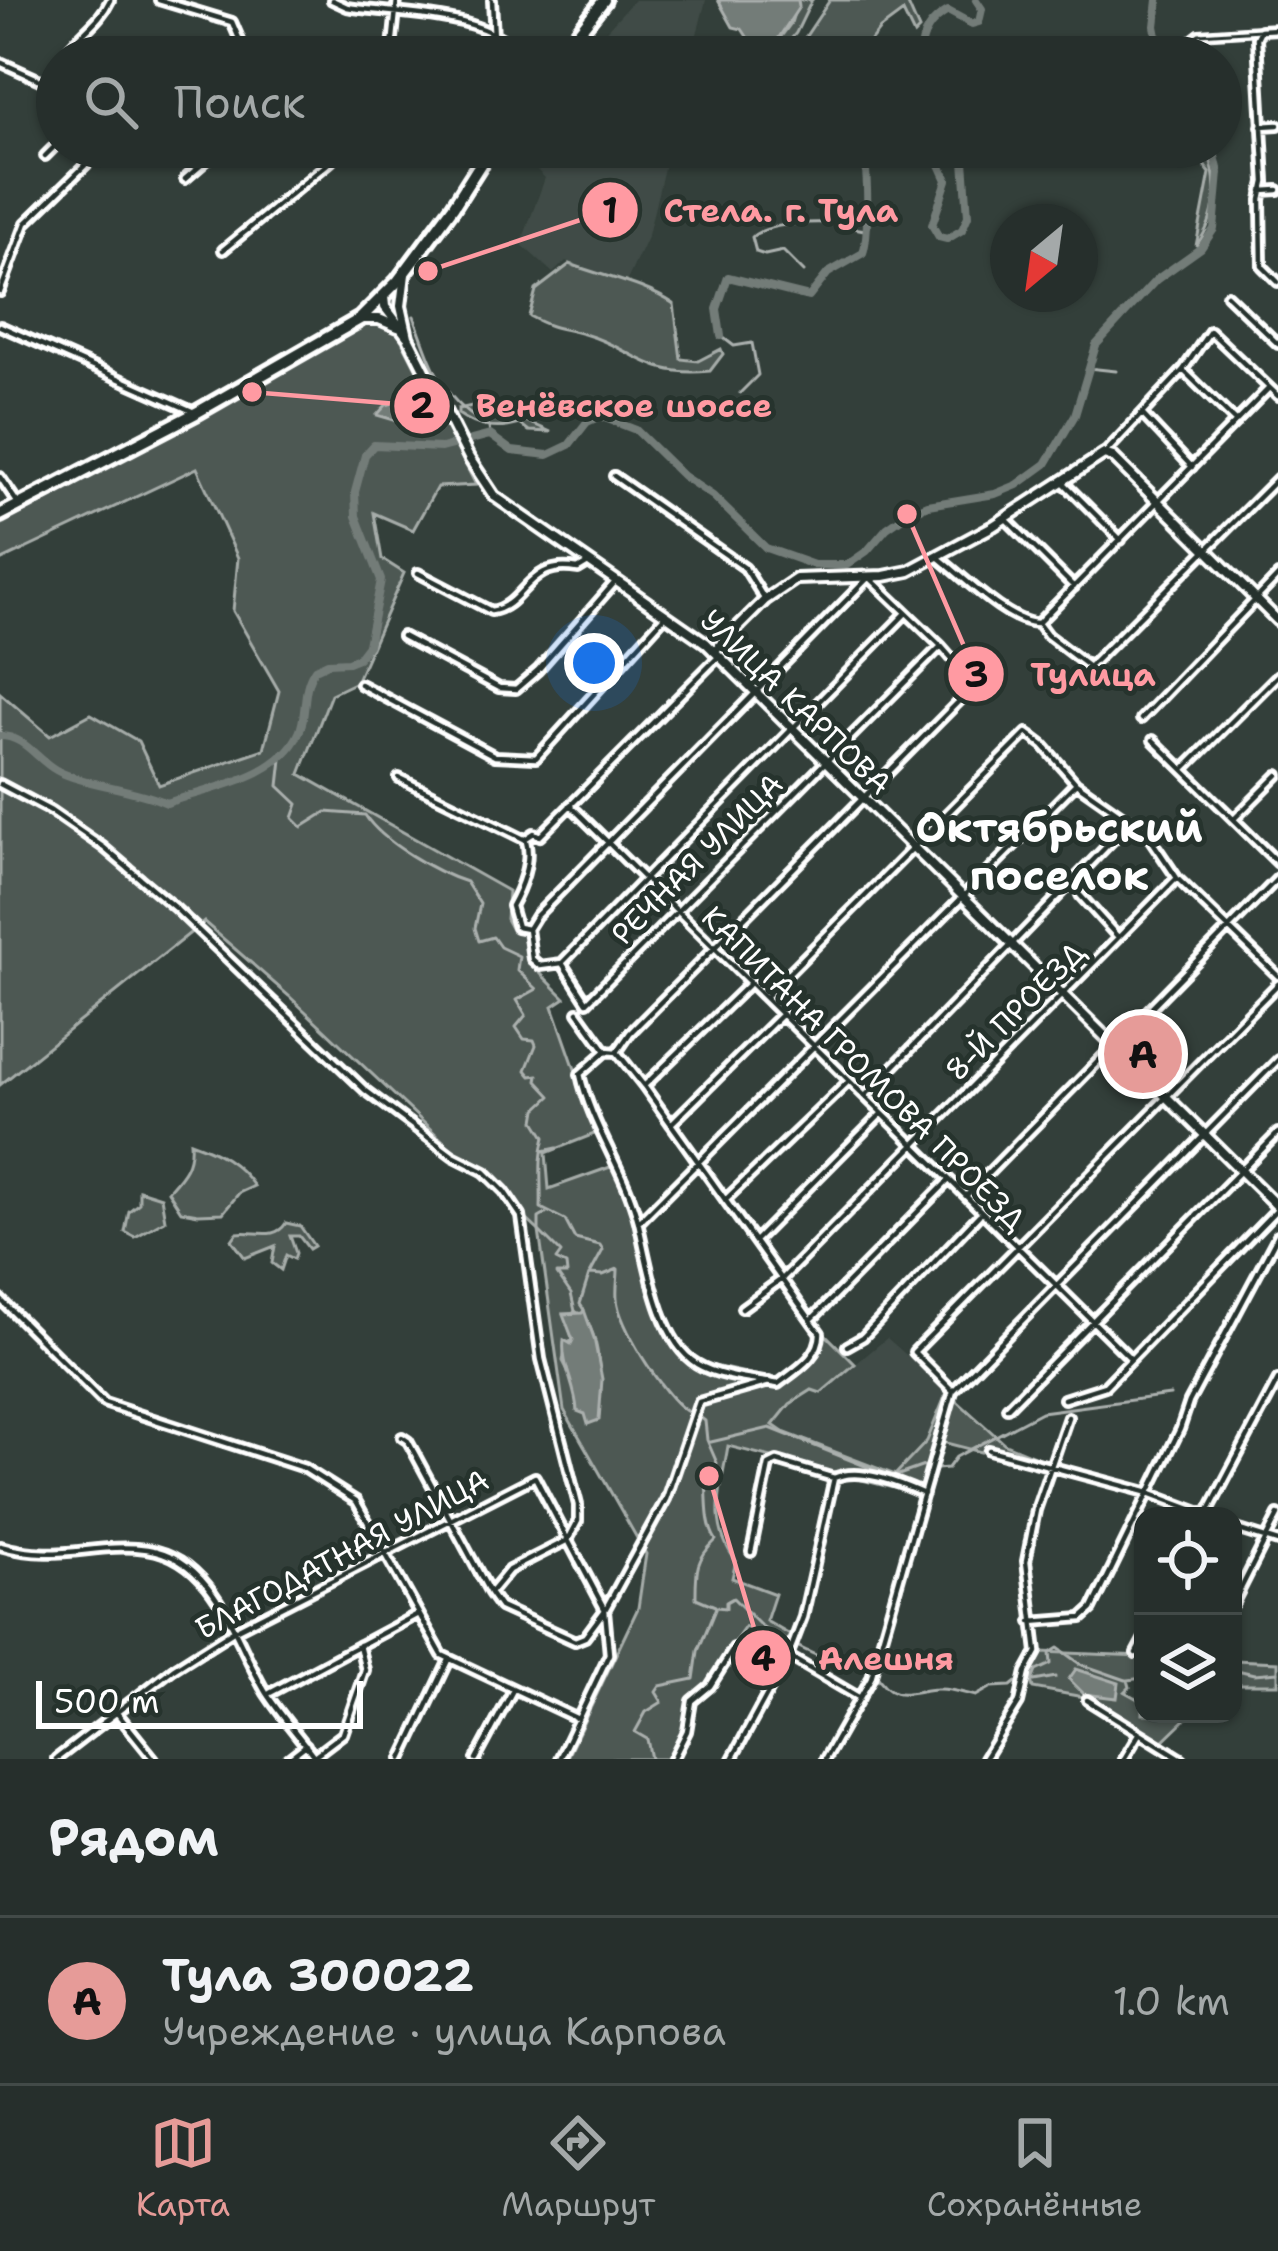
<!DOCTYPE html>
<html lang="ru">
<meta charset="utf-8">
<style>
:root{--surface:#262f2c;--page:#2e3734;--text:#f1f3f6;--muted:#a4a9a9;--line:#424a48;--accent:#e69b98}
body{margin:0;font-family:"Shantell Sans",sans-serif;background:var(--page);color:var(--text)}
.controls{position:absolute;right:36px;bottom:36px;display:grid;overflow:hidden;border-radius:24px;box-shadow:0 3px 9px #0004}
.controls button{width:108px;height:108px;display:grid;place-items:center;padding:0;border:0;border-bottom:3px solid var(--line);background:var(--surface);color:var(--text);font:60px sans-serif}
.compass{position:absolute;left:990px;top:204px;width:108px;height:108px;border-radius:50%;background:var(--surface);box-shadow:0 3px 9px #0004;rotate:209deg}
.scale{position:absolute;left:36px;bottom:30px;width:327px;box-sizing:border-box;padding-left:12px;border:6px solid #fff;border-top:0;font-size:33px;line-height:42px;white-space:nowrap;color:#fff;-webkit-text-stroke:9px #26332d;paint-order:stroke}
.you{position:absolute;left:594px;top:663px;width:42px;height:42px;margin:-30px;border:9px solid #fff;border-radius:50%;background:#1a73e8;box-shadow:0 0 0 18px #1a73e833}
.badge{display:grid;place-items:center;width:78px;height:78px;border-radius:50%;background:var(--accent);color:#111;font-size:39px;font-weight:700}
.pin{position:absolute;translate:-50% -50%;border:6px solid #fff;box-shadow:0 3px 12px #0006}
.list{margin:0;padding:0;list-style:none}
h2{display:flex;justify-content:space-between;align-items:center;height:156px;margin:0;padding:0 48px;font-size:51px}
h2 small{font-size:39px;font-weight:400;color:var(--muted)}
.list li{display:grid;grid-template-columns:78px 1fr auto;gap:36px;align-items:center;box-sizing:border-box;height:168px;padding:0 48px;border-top:3px solid var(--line)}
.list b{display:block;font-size:45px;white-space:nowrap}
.list p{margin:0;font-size:39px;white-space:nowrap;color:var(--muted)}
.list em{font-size:39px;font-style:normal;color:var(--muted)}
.icon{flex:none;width:66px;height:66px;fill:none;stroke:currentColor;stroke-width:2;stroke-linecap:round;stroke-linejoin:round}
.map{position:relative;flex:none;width:1278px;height:1759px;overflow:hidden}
.search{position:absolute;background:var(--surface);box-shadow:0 3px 9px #0004;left:36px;right:36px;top:36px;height:132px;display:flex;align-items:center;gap:30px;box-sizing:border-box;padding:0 42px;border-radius:66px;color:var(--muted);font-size:45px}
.sheet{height:324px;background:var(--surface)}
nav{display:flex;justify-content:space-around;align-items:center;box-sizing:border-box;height:168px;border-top:3px solid var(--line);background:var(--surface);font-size:33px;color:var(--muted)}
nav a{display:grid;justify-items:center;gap:6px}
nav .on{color:var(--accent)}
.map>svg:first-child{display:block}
</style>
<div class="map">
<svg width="1278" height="1759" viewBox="0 0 1278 1759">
<rect width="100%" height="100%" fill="#333f3a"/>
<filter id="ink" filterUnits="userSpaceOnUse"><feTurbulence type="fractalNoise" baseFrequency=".00833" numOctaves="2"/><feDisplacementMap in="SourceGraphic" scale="24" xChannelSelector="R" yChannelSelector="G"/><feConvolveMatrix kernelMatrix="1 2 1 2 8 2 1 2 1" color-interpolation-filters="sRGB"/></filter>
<g filter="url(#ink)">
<path fill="#404c47" d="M 634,0 L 706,0 L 691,57 L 582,57 Z
M 514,147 L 669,147 L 648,235 L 625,285 L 566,261 L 553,273 L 521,244 L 545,178 Z
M 887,1338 L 947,1391 L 927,1441 L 895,1475 L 783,1432 L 772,1424 L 790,1404 L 812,1390 L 821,1393 Z"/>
<path fill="#4d5853" stroke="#a6aca9" stroke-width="3" fill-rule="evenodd" d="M 798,0 L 812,0 L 796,33 L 777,57 L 766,57 L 791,23 Z
M 830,0 L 906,0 L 919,30 L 914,35 L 903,12 L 880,29 L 858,57 L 792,57 Z
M 1190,147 L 1206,147 C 1220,181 1218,217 1196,246 L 1210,173 Z
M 570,264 C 604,277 644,284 674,304 L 681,359 L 698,361 L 721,349 L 723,354 L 710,371 C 647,378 636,349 584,334 C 559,327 555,330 529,316 L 536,290 Z
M 373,321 L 391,326 L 399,335 L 476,485 L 437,487 L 413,530 L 374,513 L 382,559 L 404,573 L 356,682 L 331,694 L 300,774 L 508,891 L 506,919 L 512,930 L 523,932 L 528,961 L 565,998 L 553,1006 L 575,1069 L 583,1073 L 590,1106 L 602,1131 L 546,1153 L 549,1189 L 616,1165 L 643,1224 L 656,1286 L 673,1330 L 685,1348 L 700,1363 L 778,1380 L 805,1360 L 826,1335 L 855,1364 L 821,1393 L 812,1390 L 790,1404 L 773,1425 L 783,1432 L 895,1475 L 927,1441 L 944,1399 L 947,1404 L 921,1495 L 728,1446 C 721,1488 708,1524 736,1561 L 732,1578 L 775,1594 L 766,1621 L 790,1635 L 784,1646 L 745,1627 L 705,1684 L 691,1699 L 683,1729 L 669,1759 L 566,1759 L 638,1608 L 646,1554 L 564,1410 L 539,1231 L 289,996 L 204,922 L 0,1085 L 0,693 L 50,736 L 91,714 L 138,741 L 159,785 L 264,749 L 279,691 L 233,611 L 238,558 L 197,468 L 0,561 L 0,525 L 213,411 L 337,340 L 358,323 ZM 575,1311 C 604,1325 601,1392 598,1419 L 577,1410 L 576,1386 L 563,1361 L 566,1344 L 573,1340 L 567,1321 Z
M 477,405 L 495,407 L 551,432 L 529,431 L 520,424 C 497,431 478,428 458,414 L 458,409 Z
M 190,1142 C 218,1152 237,1162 254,1186 L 239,1193 L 223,1213 L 198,1214 L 181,1211 L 168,1191 C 182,1175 192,1165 190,1142 Z
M 139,1190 L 161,1197 L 165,1220 L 135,1237 L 125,1232 L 129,1211 L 139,1203 Z
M 286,1223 L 300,1226 L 314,1246 L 309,1249 L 299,1236 L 290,1236 L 296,1253 L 294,1259 L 286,1255 L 281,1270 L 272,1263 L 275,1246 L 245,1258 L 232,1240 L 237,1233 C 255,1230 275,1241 286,1223 Z
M 955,1399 L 1005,1444 L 1048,1462 L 987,1447 L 981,1452 L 942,1442 Z
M 1040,1652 L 1143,1656 L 1143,1678 L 1128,1680 L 1130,1687 L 1125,1692 L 1143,1702 L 1143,1714 L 1191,1714 L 1162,1742 L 1089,1698 L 1033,1688 L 1029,1672 Z
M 1233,1660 L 1278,1662 L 1278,1684 L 1233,1684 Z"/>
<path fill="#737b78" stroke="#abb0ae" stroke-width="3" d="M 718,0 L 798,0 L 799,7 L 766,57 L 750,57 L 748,38 L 742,29 L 733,27 Z
M 418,396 L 424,398 L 429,415 L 408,414 L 398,421 L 377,415 L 386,405 Z
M 584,1310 L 594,1338 L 602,1379 L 599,1420 L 588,1424 L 585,1414 L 577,1411 C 576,1385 561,1366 564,1340 L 571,1344 L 573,1340 L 563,1314 L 582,1313 Z
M 1076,1669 L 1119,1683 L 1117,1698 L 1084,1694 L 1069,1679 Z"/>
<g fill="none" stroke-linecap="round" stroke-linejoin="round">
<path stroke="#abb0ae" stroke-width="3" d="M 804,272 L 783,251 L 765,255 L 756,252 L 752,237 C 767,223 817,221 838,224 C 847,225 855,229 866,230
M 414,316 C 433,368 440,398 489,427 L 490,435
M 721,336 L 734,346 L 752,343 L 758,375 L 740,393
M 1088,368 L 1116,371
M 282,759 L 279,786 L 298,804 L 293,818 L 302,827 L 326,812 L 365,815 C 382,842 435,872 466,882 L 480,904 L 475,928 L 479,941 L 493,937 L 500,947 L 519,956 L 517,970 L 537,989 L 517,1000 L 526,1015 L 516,1027 L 524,1039 L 534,1040 L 536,1045 L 526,1070 L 531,1076 L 538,1075 L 537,1081 L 551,1096 L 537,1109 L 535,1121 L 545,1137 C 538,1161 542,1182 541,1208 L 565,1220 L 575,1239 L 600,1245 L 603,1250 L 590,1274 L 603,1275 L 618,1269 C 618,1281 615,1294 618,1305 C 623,1332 668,1403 690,1413
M 543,1151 L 557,1148
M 546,1214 L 539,1218 L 539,1231 L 561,1253 L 556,1260 L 566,1265 L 567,1274 L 557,1274 L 571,1294 L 575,1311
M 584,1310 L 580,1304 L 589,1275
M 697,1415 L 705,1421 L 707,1440 L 717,1463 L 706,1482 C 708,1501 705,1523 716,1540 C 695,1560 696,1571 696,1598 L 715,1606
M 711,1442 L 770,1428 L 893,1477 L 924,1466
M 937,1469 L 948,1468 L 956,1457 L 1041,1412 L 1170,1395
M 795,1645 C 812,1654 838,1667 857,1661 L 868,1669
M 1233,1669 L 1254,1674 L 1278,1672
M 875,1673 C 894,1705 910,1690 936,1689 C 949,1688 964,1693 976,1696 L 992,1687 L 1011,1686 L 1016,1682
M 1032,1681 L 1036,1671 L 1051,1664 L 1050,1653 L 1058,1648 L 1080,1664 L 1126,1680
M 1034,1681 L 1056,1677
M 651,1759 L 647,1739 L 635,1732 L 646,1712 L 662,1702 L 656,1692 L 660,1686 L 694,1679 L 698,1651 L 716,1607 L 726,1608 L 726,1602 L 733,1598 L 763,1628 L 789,1643"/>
<path stroke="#737b78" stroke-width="8" d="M 1158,0 L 1155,26 L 1161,57
M 921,57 C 920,36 930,21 948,11 L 972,24 L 979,22 L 982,9 L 976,0
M 932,147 L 947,180 L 932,225 L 939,237 L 947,239 L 962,230 L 968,216 L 963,147
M 721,336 L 717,309 L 728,277 L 809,297 L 828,273 L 863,253 C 869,236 869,163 861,147
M 0,736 C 25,736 36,759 56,770 C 80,784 134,788 167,803 C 211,787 278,779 299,733 C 308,712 301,689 315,669 L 328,663 L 348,662 L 358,658 L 368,645 L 381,580 L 356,516 L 355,492 L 365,455 L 374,445 L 441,448 L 490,435 L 512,451 L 548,455 L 569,445 L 587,422 L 600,416 L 636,430 L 683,476 L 713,496 L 766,548 L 814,565 L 847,565 L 867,551 L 887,528 L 907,514 L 928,505 L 995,494 L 1017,485 L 1046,464 L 1075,415 L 1096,345 L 1156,280 L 1201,248 L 1214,229 L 1219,173 L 1213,147"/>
<defs>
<path id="pedestrian" d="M 1136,57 L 1174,53 L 1199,34 L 1260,30"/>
<path id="minor" d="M 159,0 L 232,22 L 247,57
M 332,0 L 347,7 C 398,15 490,11 521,57
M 492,0 L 495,57
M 1278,29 L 1261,30 L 1257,38 L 1265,182 L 1261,200 L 1262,266 L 1278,282
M 63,57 C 77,34 99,24 110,0
M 391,57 L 397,0
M 0,62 L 40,80 L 50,79 L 57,68
M 50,79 L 57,89
M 1261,126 L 1278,125
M 320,147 L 331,161
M 45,156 L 57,144
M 185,179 L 222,147
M 1262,191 L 1278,190
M 223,250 L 331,161 L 342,147
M 0,292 L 26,223 L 104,147
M 1227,295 L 1278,344
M 0,326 L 192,411
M 1184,371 L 1236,422
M 1143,415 L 1192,467
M 1104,454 L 1183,370 L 1210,331 L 1278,396
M 614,476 L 745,568 L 765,600
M 0,477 L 19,505
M 1062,481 L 1121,540
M 1006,519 L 1074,587
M 939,558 C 962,576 1010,624 1038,623 L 1047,635 L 1089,667 L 1278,478
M 418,573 L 491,611 C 526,606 526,559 578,569 L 588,563
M 1038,623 L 1269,388
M 402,636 L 499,688 L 516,689 L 538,670 L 616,581
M 360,684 L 495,756 L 536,758 L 664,617
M 1141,719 L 1278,576
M 1153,740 L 1278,863
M 1185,768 L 1278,675
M 399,778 L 524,839
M 0,784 L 51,811 L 103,847 L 175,908 L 365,1090 L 453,1156 L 485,1172 L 504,1191 L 521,1216 L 541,1359 L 578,1505 L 578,1521 L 568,1540 L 605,1610 L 666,1499 L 699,1402 L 769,1382
M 570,805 L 1131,1359
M 1235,818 L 1278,775
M 525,839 L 534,833 L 540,836 L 718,657
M 526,841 C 532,861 521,888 511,906 L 517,927 L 528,929
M 1080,895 L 1118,937
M 528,929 L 536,916 L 869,577 L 941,646 L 975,685 L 630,1033 L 617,1052
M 528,929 L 532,959 L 540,966 L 562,963
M 562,963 L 587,1002 L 941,646
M 562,963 L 906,613
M 765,997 L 1027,733 L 1043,745 L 1076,783 L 1146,832 L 1177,878 L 1278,976
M 578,1012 L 606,1051
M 606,1051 L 617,1052 L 644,1086 L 820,1333 C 820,1357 796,1370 778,1384 C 754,1380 718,1377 697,1364 C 658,1341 647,1260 638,1221 C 625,1170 591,1126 580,1074 Z
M 644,1086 L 750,983
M 865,1096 L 1131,821
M 671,1124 L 782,1014
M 967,1195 L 1278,878
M 725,1200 L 849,1081
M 640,1221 L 1076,783
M 756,1240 L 882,1113
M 0,1299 L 104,1403 L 304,1468 L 356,1501 L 442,1655 L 578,1719
M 742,1308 L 783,1278 L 1177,878
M 811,1320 L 949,1180
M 847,1346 L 863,1337 L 979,1215
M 953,1391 L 914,1352 L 1278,984
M 1064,1399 L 1105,1386 L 1278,1208
M 1007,1408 L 1278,1133
M 989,1450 L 1146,1492 L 1210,1516
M 834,1478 C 859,1466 899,1483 924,1494
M 1206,1516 L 1278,1380
M 1233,1528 L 1278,1542
M 0,1546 C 59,1563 94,1542 147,1549 C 216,1559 235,1641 266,1693 C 281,1716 300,1737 316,1759
M 751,1552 L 769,1465 L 777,1461 L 834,1478
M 490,1593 L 500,1607 L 575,1641 L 585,1637 L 605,1610
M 1233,1604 L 1278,1515
M 1031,1622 L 1082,1618 L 1092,1609 L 1180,1429 L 1189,1402 L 1278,1235
M 1136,1653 L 1143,1640
M 788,1656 L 860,1698
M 270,1693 L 418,1614
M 1087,1700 L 1182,1759
M 117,1713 L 154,1759
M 314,1756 L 343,1734 L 365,1670 L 359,1645
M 56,1759 L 173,1669 L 233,1631 L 535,1477 L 568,1540 L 509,1570 L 490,1593 L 408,1441 L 402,1437
M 288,1759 L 306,1745
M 402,1759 L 449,1660
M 476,1759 L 513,1690
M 559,1759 L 609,1654 L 605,1610
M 673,1759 L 687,1731 L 692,1701 L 710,1686 L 734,1648 L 777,1672
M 732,1759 L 788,1656 L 803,1617 L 834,1478
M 825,1759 L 871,1678 L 953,1391 L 1278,1060
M 984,1759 L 1019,1703 L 1026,1672 L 1037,1652 L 1026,1561 L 1036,1510 L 1068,1417
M 1124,1759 L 1139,1734"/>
<path id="tertiary" d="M 714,651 L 765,600 L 796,579 L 884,576 L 909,571 L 993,526 L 1104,454 L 1113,457 L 1278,621"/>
<path id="secondary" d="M 405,274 L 401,306 L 408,337 L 469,458 L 494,496 L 706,643 L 1278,1207
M 384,297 L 385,307 L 407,336
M 361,319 L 379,319 L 398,327"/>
<path id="primary" d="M 559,57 L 604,0
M 0,515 L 196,413 L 360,319 L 398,281 L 453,207 L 491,147"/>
</defs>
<use href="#pedestrian" stroke="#fff" stroke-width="12"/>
<use href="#minor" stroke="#fff" stroke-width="14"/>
<use href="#tertiary" stroke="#fff" stroke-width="16"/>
<use href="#secondary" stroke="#fff" stroke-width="16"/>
<use href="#primary" stroke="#fff" stroke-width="20"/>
<use href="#pedestrian" stroke="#26332d" stroke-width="3"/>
<use href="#minor" stroke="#26332d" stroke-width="4.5"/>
<use href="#tertiary" stroke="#26332d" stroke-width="8"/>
<use href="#secondary" stroke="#26332d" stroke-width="8"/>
<use href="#primary" stroke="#26332d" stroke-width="10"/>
</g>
</g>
<g text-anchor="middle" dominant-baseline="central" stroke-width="10" stroke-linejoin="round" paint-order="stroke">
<g font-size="30" fill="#fff" stroke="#26332d">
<text transform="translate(796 702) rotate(44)">УЛИЦА КАРПОВА</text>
<text transform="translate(697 859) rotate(-45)">РЕЧНАЯ УЛИЦА</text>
<text transform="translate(1015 1011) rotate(-45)">8-Й ПРОЕЗД</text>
<text transform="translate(864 1068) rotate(45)">КАПИТАНА ГРОМОВА ПРОЕЗД</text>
<text transform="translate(342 1554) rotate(-28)">БЛАГОДАТНАЯ УЛИЦА</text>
</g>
<g font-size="42" font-weight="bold" fill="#fff" stroke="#26332d">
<text x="1059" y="827">Октябрьский<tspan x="1059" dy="48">поселок</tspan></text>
</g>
</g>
<path fill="none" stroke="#ff9aa2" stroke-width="4.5" d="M428 271L610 210M252 392L422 406M907 514L976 674M709 1476L763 1658"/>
<g fill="#ff9aa2" stroke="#26332d" stroke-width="4.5">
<circle cx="428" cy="271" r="12"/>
<circle cx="252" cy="392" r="12"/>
<circle cx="907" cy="514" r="12"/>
<circle cx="709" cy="1476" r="12"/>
<circle cx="610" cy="210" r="30"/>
<circle cx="422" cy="406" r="30"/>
<circle cx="976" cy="674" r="30"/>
<circle cx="763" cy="1658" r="30"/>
</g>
<g font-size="36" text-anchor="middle" font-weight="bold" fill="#111">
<text x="610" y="223">1</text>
<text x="422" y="418">2</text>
<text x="976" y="687">3</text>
<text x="763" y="1671">4</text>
</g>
<g font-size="33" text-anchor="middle" font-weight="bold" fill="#ff9aa2" stroke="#26332d" stroke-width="10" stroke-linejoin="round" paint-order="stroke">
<text x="781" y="222">Стела. г. Тула</text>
<text x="624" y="417">Венёвское шоссе</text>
<text x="1093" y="686">Тулица</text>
<text x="886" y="1670">Алешня</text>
</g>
</svg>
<div class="controls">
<button><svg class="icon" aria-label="locate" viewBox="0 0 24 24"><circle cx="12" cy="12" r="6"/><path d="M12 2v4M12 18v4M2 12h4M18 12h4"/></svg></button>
<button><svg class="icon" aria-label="layers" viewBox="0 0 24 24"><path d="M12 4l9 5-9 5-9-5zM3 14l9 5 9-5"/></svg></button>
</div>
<svg class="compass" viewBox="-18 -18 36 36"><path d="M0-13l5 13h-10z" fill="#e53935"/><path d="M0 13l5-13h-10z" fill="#a4a9a9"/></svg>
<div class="scale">500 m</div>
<div class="you"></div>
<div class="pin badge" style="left:1143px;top:1054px">A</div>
<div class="search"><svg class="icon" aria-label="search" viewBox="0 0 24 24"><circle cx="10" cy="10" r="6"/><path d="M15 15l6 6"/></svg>Поиск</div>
</div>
<section class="sheet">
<h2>Рядом<small></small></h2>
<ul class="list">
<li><span class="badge">A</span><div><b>Тула 300022</b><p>Учреждение · улица Карпова</p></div><em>1.0 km</em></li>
</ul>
</section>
<nav>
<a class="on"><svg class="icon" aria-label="map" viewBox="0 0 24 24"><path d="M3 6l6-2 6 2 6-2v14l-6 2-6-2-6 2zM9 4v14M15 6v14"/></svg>Карта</a>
<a><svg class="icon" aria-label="directions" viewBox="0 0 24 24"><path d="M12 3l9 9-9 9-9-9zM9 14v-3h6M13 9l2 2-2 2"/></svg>Маршрут</a>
<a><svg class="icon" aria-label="saved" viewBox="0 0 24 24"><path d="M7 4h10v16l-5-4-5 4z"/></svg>Сохранённые</a>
</nav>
